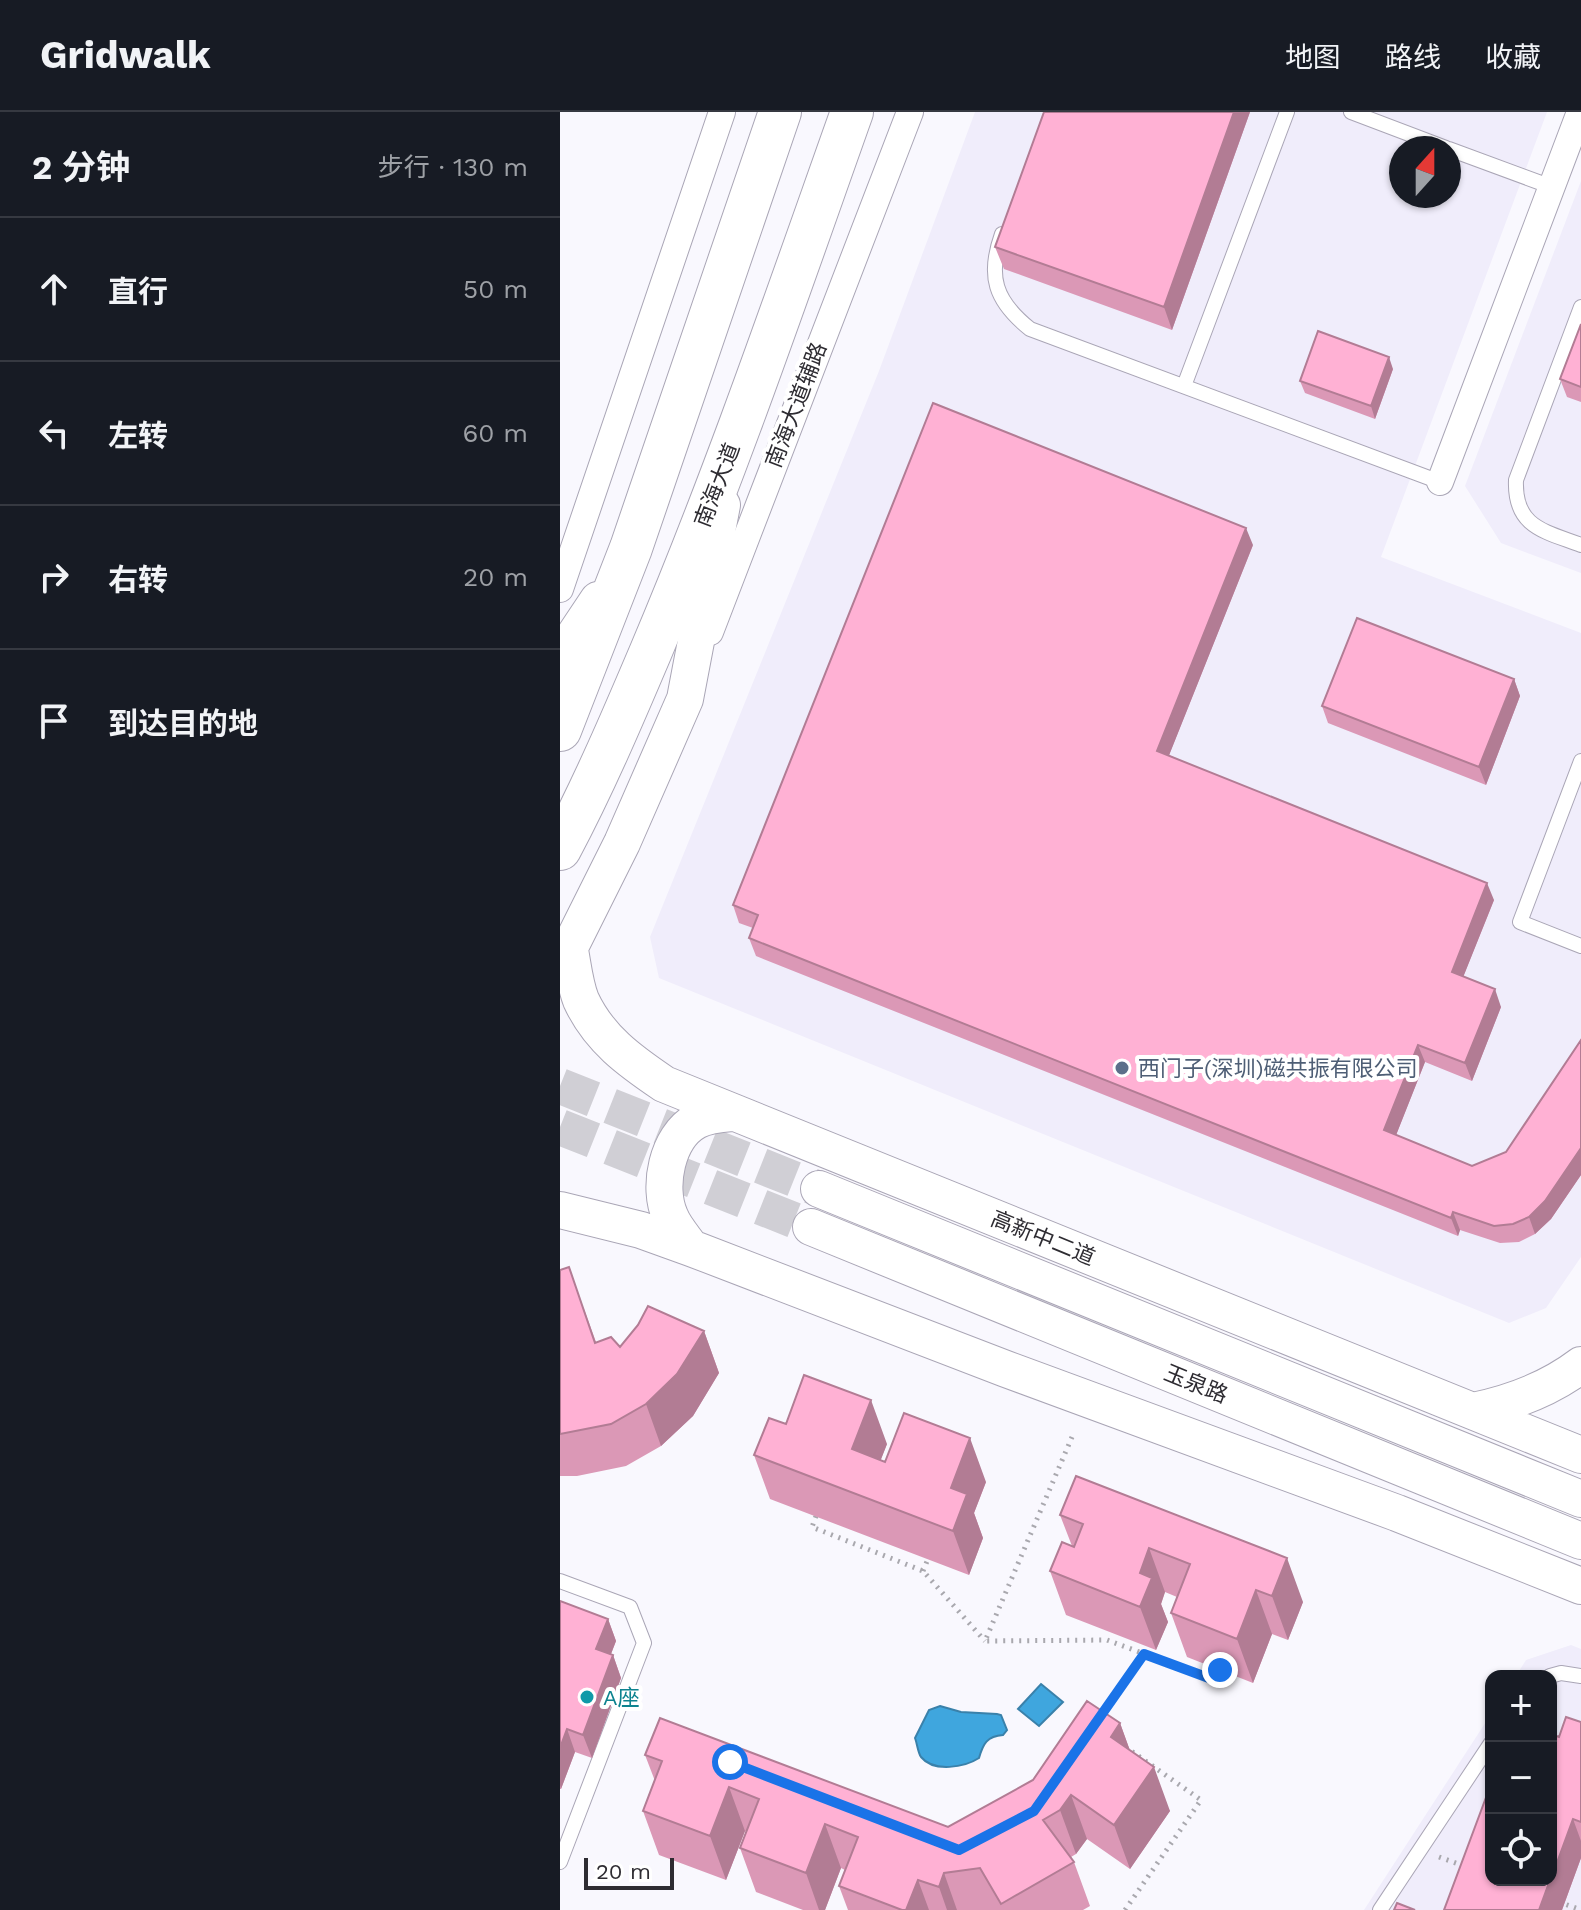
<!DOCTYPE html>
<html lang="zh">
<meta charset="utf-8">
<style>
:root{--surface:#171b24;--page:#242831;--text:#f1f3f6;--muted:#9ea1a6;--line:#363941}
body{margin:0;font-family:"Work Sans","Noto Sans SC",sans-serif;background:var(--page);color:var(--text)}
.controls{position:absolute;right:24px;bottom:24px;display:grid;overflow:hidden;border-radius:16px;box-shadow:0 2px 6px #0004}
.controls button{width:72px;height:72px;display:grid;place-items:center;padding:0;border:0;border-bottom:2px solid var(--line);background:var(--surface);color:var(--text);font:40px sans-serif}
.compass{position:absolute;left:829px;top:24px;width:72px;height:72px;border-radius:50%;background:var(--surface);box-shadow:0 2px 6px #0004;rotate:21deg}
.scale{position:absolute;left:24px;bottom:20px;width:90px;box-sizing:border-box;padding-left:8px;border:4px solid #2e2c32;border-top:0;font-size:22px;line-height:28px;white-space:nowrap;color:#2e2c32;-webkit-text-stroke:6px #fff;paint-order:stroke}
.stop{position:absolute;width:24px;height:24px;margin:-18px;border:6px solid #1a73e8;border-radius:50%;background:#fff}
.stop.end{background:#1a73e8;border-color:#fff;box-shadow:0 2px 8px #0008}
.list{margin:0;padding:0;list-style:none}
h2{display:flex;justify-content:space-between;align-items:center;height:104px;margin:0;padding:0 32px;font-size:34px}
h2 small{font-size:26px;font-weight:400;color:var(--muted)}
.list li{display:grid;grid-template-columns:52px 1fr auto;gap:24px;align-items:center;box-sizing:border-box;height:144px;padding:0 32px;border-top:2px solid var(--line)}
.list b{display:block;font-size:30px;white-space:nowrap}
.list em{font-size:26px;font-style:normal;color:var(--muted)}
.icon{flex:none;width:44px;height:44px;fill:none;stroke:currentColor;stroke-width:2;stroke-linecap:round;stroke-linejoin:round}
.map{position:relative;flex:none;width:1021px;height:1798px;overflow:hidden}
header{display:flex;align-items:center;gap:48px;box-sizing:border-box;height:112px;padding:0 40px;background:var(--surface);border-bottom:2px solid var(--line)}
header strong{font-size:38px}
nav{display:flex;gap:44px;margin-inline-start:auto;font-size:28px}
main{display:flex}
aside{flex:1;background:var(--surface)}
.map>svg:first-child{display:block}
</style>
<header>
<strong>Gridwalk</strong>
<nav><a>地图</a><a>路线</a><a>收藏</a></nav>
</header>
<main>
<aside>
<h2>2 分钟<small>步行 · 130 m</small></h2>
<ul class="list">
<li><svg class="icon" aria-label="ahead" viewBox="0 0 24 24"><path d="M12 20V5M6 11l6-6 6 6"/></svg><div><b>直行</b></div><em>50 m</em></li>
<li><svg class="icon" aria-label="left" viewBox="0 0 24 24"><path d="M17 20v-9H6M10 6l-5 5 5 5"/></svg><div><b>左转</b></div><em>60 m</em></li>
<li><svg class="icon" aria-label="right" viewBox="0 0 24 24"><path d="M7 20v-9h11M14 6l5 5-5 5"/></svg><div><b>右转</b></div><em>20 m</em></li>
<li><svg class="icon" aria-label="arrive" viewBox="0 0 24 24"><path d="M6 21V4h12l-3 4 3 4H6"/></svg><div><b>到达目的地</b></div></li>
</ul>
</aside>
<div class="map">
<svg width="1021" height="1798" viewBox="0 0 1021 1798">
<rect width="100%" height="100%" fill="#f9f8fe"/>
<path fill="#f0edfb" fill-rule="evenodd" d="M 415,0 L 987,0 L 821,445 L 1021,521 L 1021,1145 L 986,1196 L 949,1211 L 99,866 L 90,825 L 319,259 ZM 841,36 L 889,36 L 889,84 L 841,84 Z
M 1021,69 L 1021,461 L 941,431 L 905,374 Z
M 1011,1533 L 1021,1537 L 1021,1798 L 804,1798 L 931,1602 L 931,1768 L 991,1768 L 991,1564 L 956,1564 L 966,1548 Z"/>
<path fill="#3fa6de" stroke="#3a81aa" stroke-width="2" d="M 481,1572 L 503,1590 L 479,1614 L 458,1597 Z
M 380,1594 L 401,1600 L 437,1602 L 441,1603 L 447,1618 L 443,1623 C 427,1624 423,1632 419,1646 C 405,1655 374,1661 361,1645 C 358,1641 357,1631 355,1626 L 369,1598 Z"/>
<g fill="none" stroke-linecap="round" stroke-linejoin="round">
<path stroke="#d0cfd5" stroke-width="36" stroke-dasharray="36 18" stroke-linecap="butt" d="M 0,974 L 259,1077
M 0,1015 L 251,1115"/>
<defs>
<path id="lane" d="M 791,0 L 886,36
M 889,37 L 992,75
M 442,122 C 427,164 435,189 470,217 L 880,370
M 1021,195 L 956,368 C 954,415 984,419 1021,433
M 624,274 L 727,0
M 1021,649 L 960,810 L 1021,834
M 0,1469 L 70,1495 L 84,1531 L 0,1750
M 990,1564 L 1001,1561 L 1021,1564
M 820,1798 L 931,1631"/>
<path id="street" d="M 880,370 L 1020,0
M 0,477 L 162,0
M 150,520 L 350,0"/>
<path id="secondary" d="M 0,545 L 38,488
M 10,838 C 13,854 15,873 21,888 C 39,927 70,949 104,972 L 1021,1343
M 0,855 L 62,731 L 125,587 L 162,393
M 259,1077 L 1021,1387
M 0,1098 L 81,1118 L 131,1136 L 446,1257 L 837,1401 L 1021,1474
M 251,1115 L 1021,1429
M 131,1136 C 124,1126 114,1115 110,1104 C 97,1075 107,1025 136,1009 C 147,1003 161,1002 173,1001
M 913,1299 C 952,1291 988,1278 1021,1253"/>
<path id="primary" d="M 0,618 L 71,436 L 220,0
M 0,737 C 34,673 63,605 91,539 C 166,362 228,180 292,0"/>
</defs>
<use href="#lane" stroke="#aaa6b6" stroke-width="16"/>
<use href="#street" stroke="#aaa6b6" stroke-width="28"/>
<use href="#secondary" stroke="#aaa6b6" stroke-width="38"/>
<use href="#primary" stroke="#aaa6b6" stroke-width="44"/>
<path stroke="#a9a8ae" stroke-width="5" stroke-dasharray="2 6" stroke-linecap="butt" d="M 512,1325 L 425,1529 L 547,1528 L 657,1569 L 660,1558
M 256,1404 L 252,1415 L 363,1459 L 425,1529
M 363,1459 L 368,1447
M 540,1604 L 584,1542
M 879,1745 L 904,1754
M 999,1790 L 1021,1798
M 565,1798 L 641,1688 L 567,1636"/>
<use href="#lane" stroke="#fff" stroke-width="14"/>
<use href="#street" stroke="#fff" stroke-width="26"/>
<use href="#secondary" stroke="#fff" stroke-width="36"/>
<use href="#primary" stroke="#fff" stroke-width="42"/>
</g>
<path fill="#db98b6" d="M 484,0 L 690,0 L 612,218 L 444,157 L 435,135 Z
M 1021,212 L 1021,290 L 1007,285 L 1000,267 Z
M 833,257 L 815,307 L 745,281 L 740,269 Z
M 693,433 L 609,643 L 934,788 L 903,865 L 941,895 L 912,969 L 865,950 L 836,1023 L 912,1054 L 946,1040 L 1021,928 L 1021,1063 L 991,1107 L 975,1122 L 959,1130 L 940,1131 L 900,1118 L 898,1124 L 196,844 L 189,826 L 193,816 L 179,811 L 173,793 Z
M 954,567 L 960,584 L 926,673 L 768,611 L 762,594 Z
M 0,1158 L 24,1197 L 36,1230 L 60,1235 L 144,1219 L 159,1261 L 133,1304 L 101,1334 L 66,1354 L 17,1364 L 0,1364 Z
M 226,1312 L 327,1332 L 320,1349 L 325,1350 L 426,1370 L 414,1401 L 423,1426 L 409,1463 L 210,1387 L 194,1343 Z
M 500,1403 L 743,1490 L 728,1528 L 712,1522 L 693,1571 L 627,1545 L 611,1501 L 617,1485 L 605,1480 L 601,1492 L 608,1510 L 596,1538 L 506,1503 L 490,1459 L 512,1434 Z
M 0,1489 L 48,1507 L 56,1529 L 51,1542 L 53,1543 L 61,1566 L 32,1646 L 15,1640 L 1,1677 L 0,1677 Z
M 1021,1610 L 1021,1746 L 1002,1798 L 999,1625 Z
M 560,1611 L 570,1639 L 610,1699 L 570,1757 L 527,1727 L 516,1742 L 511,1745 L 514,1750 L 530,1794 L 523,1798 L 288,1798 L 279,1774 L 285,1758 L 281,1756 L 265,1798 L 243,1798 L 196,1780 L 180,1736 L 186,1720 L 185,1719 L 166,1768 L 99,1743 L 83,1699 L 95,1669 L 85,1643 L 388,1715 L 473,1668 Z"/>
<path fill="#b27c94" d="M 674,0 L 690,0 L 612,218 L 604,195 Z
M 829,245 L 833,257 L 815,307 L 811,294 Z
M 686,416 L 693,433 L 604,656 L 597,639 Z
M 954,567 L 960,584 L 926,673 L 919,655 Z
M 927,771 L 934,788 L 898,878 L 892,860 Z
M 935,877 L 941,895 L 912,969 L 905,951 Z
M 858,933 L 865,950 L 831,1036 L 824,1018 Z
M 1021,1037 L 1021,1063 L 991,1107 L 975,1122 L 969,1105 Z
M 893,1100 L 900,1118 L 898,1124 L 891,1106 Z
M 144,1219 L 159,1261 L 133,1304 L 101,1334 L 86,1292 Z
M 311,1288 L 327,1332 L 308,1381 L 292,1337 Z
M 410,1326 L 426,1370 L 414,1401 L 423,1426 L 409,1463 L 393,1419 L 391,1376 Z
M 589,1436 L 605,1480 L 601,1492 L 608,1510 L 596,1538 L 580,1495 L 580,1461 Z
M 727,1446 L 743,1490 L 728,1528 L 712,1484 Z
M 696,1478 L 712,1522 L 693,1571 L 677,1527 Z
M 48,1507 L 56,1529 L 44,1560 L 36,1537 Z
M 53,1543 L 61,1566 L 32,1646 L 23,1623 Z
M 560,1611 L 576,1655 L 551,1625 Z
M 7,1617 L 15,1640 L 1,1677 L 0,1673 L 0,1636 Z
M 594,1655 L 610,1699 L 570,1757 L 554,1713 Z
M 169,1675 L 185,1719 L 166,1768 L 150,1724 Z
M 511,1683 L 527,1727 L 516,1742 L 500,1698 Z
M 1013,1707 L 1021,1729 L 1021,1746 L 1002,1798 L 979,1798 Z
M 265,1712 L 281,1756 L 265,1798 L 259,1798 L 246,1761 Z
M 384,1761 L 397,1798 L 387,1798 L 379,1775 Z
M 358,1768 L 369,1798 L 346,1798 Z"/>
<path fill="#ffb1d4" stroke="#b27c94" stroke-width="2" d="M 484,0 L 674,0 L 604,195 L 435,135 Z
M 1021,212 L 1021,275 L 1000,267 Z
M 758,219 L 829,245 L 811,294 L 740,269 Z
M 373,291 L 686,416 L 597,639 L 927,771 L 892,860 L 935,877 L 905,951 L 858,933 L 824,1018 L 912,1054 L 946,1040 L 1021,928 L 1021,1036 L 985,1089 L 969,1105 L 953,1112 L 934,1114 L 893,1100 L 891,1106 L 189,826 L 198,803 L 173,793 Z
M 797,506 L 954,567 L 919,655 L 762,594 Z
M 9,1155 L 35,1231 L 51,1225 L 60,1235 L 78,1213 L 88,1194 L 144,1219 L 117,1262 L 86,1292 L 51,1312 L 0,1322 L 0,1158 Z
M 244,1263 L 311,1288 L 292,1337 L 325,1350 L 344,1301 L 410,1326 L 391,1376 L 407,1382 L 393,1419 L 194,1343 L 209,1306 L 226,1312 Z
M 516,1364 L 727,1446 L 712,1484 L 696,1478 L 677,1527 L 611,1501 L 630,1452 L 589,1436 L 580,1461 L 592,1466 L 580,1495 L 490,1459 L 502,1430 L 514,1435 L 523,1412 L 500,1403 Z
M 0,1489 L 48,1507 L 36,1537 L 53,1543 L 23,1623 L 7,1617 L 0,1636 Z
M 527,1589 L 560,1611 L 551,1625 L 594,1655 L 554,1713 L 511,1683 L 500,1698 L 483,1708 L 514,1750 L 441,1792 L 420,1756 L 384,1761 L 379,1775 L 358,1768 L 346,1798 L 342,1798 L 279,1774 L 298,1725 L 265,1712 L 246,1761 L 180,1736 L 199,1687 L 169,1675 L 150,1724 L 83,1699 L 102,1649 L 85,1643 L 100,1606 L 388,1715 L 473,1668 Z
M 1006,1605 L 1021,1610 L 1021,1710 L 1013,1707 L 991,1767 L 991,1622 L 999,1625 Z
M 931,1672 L 931,1768 L 990,1768 L 979,1798 L 884,1798 Z
M 837,1791 L 855,1798 L 834,1798 Z"/>
<g fill="none" stroke-linecap="round" stroke-linejoin="round">
<path stroke="#1a73e8" stroke-width="10" d="M 170,1650 L 399,1738 L 474,1699 L 584,1542 L 657,1569 L 660,1558"/>
</g>
<circle fill="#5c6f8a" stroke="#fff" stroke-width="3" cx="562" cy="956" r="8"/>
<circle fill="#0f9aa8" stroke="#fff" stroke-width="3" cx="27" cy="1585" r="8"/>
<g text-anchor="middle" dominant-baseline="central" stroke-width="8" stroke-linejoin="round" paint-order="stroke">
<g font-size="22" fill="#2e2c32" stroke="#fff">
<text transform="translate(236 293) rotate(-69)">南海大道辅路</text>
<text transform="translate(157 373) rotate(-69)">南海大道</text>
<text transform="translate(483 1126) rotate(22)">高新中二道</text>
<text transform="translate(636 1272) rotate(22)">玉泉路</text>
</g>
<g font-size="22" fill="#4e5e75" stroke="#fff" text-anchor="start">
<text x="578" y="956">西门子(深圳)磁共振有限公司</text>
</g>
<g font-size="22" fill="#0d838f" stroke="#fff" text-anchor="start">
<text x="43" y="1585">A座</text>
</g>
</g>
</svg>
<div class="controls">
<button>+</button>
<button>−</button>
<button><svg class="icon" aria-label="locate" viewBox="0 0 24 24"><circle cx="12" cy="12" r="6"/><path d="M12 2v4M12 18v4M2 12h4M18 12h4"/></svg></button>
</div>
<svg class="compass" viewBox="-18 -18 36 36"><path d="M0-13l5 13h-10z" fill="#e53935"/><path d="M0 13l5-13h-10z" fill="#9ea1a6"/></svg>
<div class="scale">20 m</div>
<div class="stop" style="left:170px;top:1650px"></div>
<div class="stop end" style="left:660px;top:1558px"></div>
</div>
</main>
